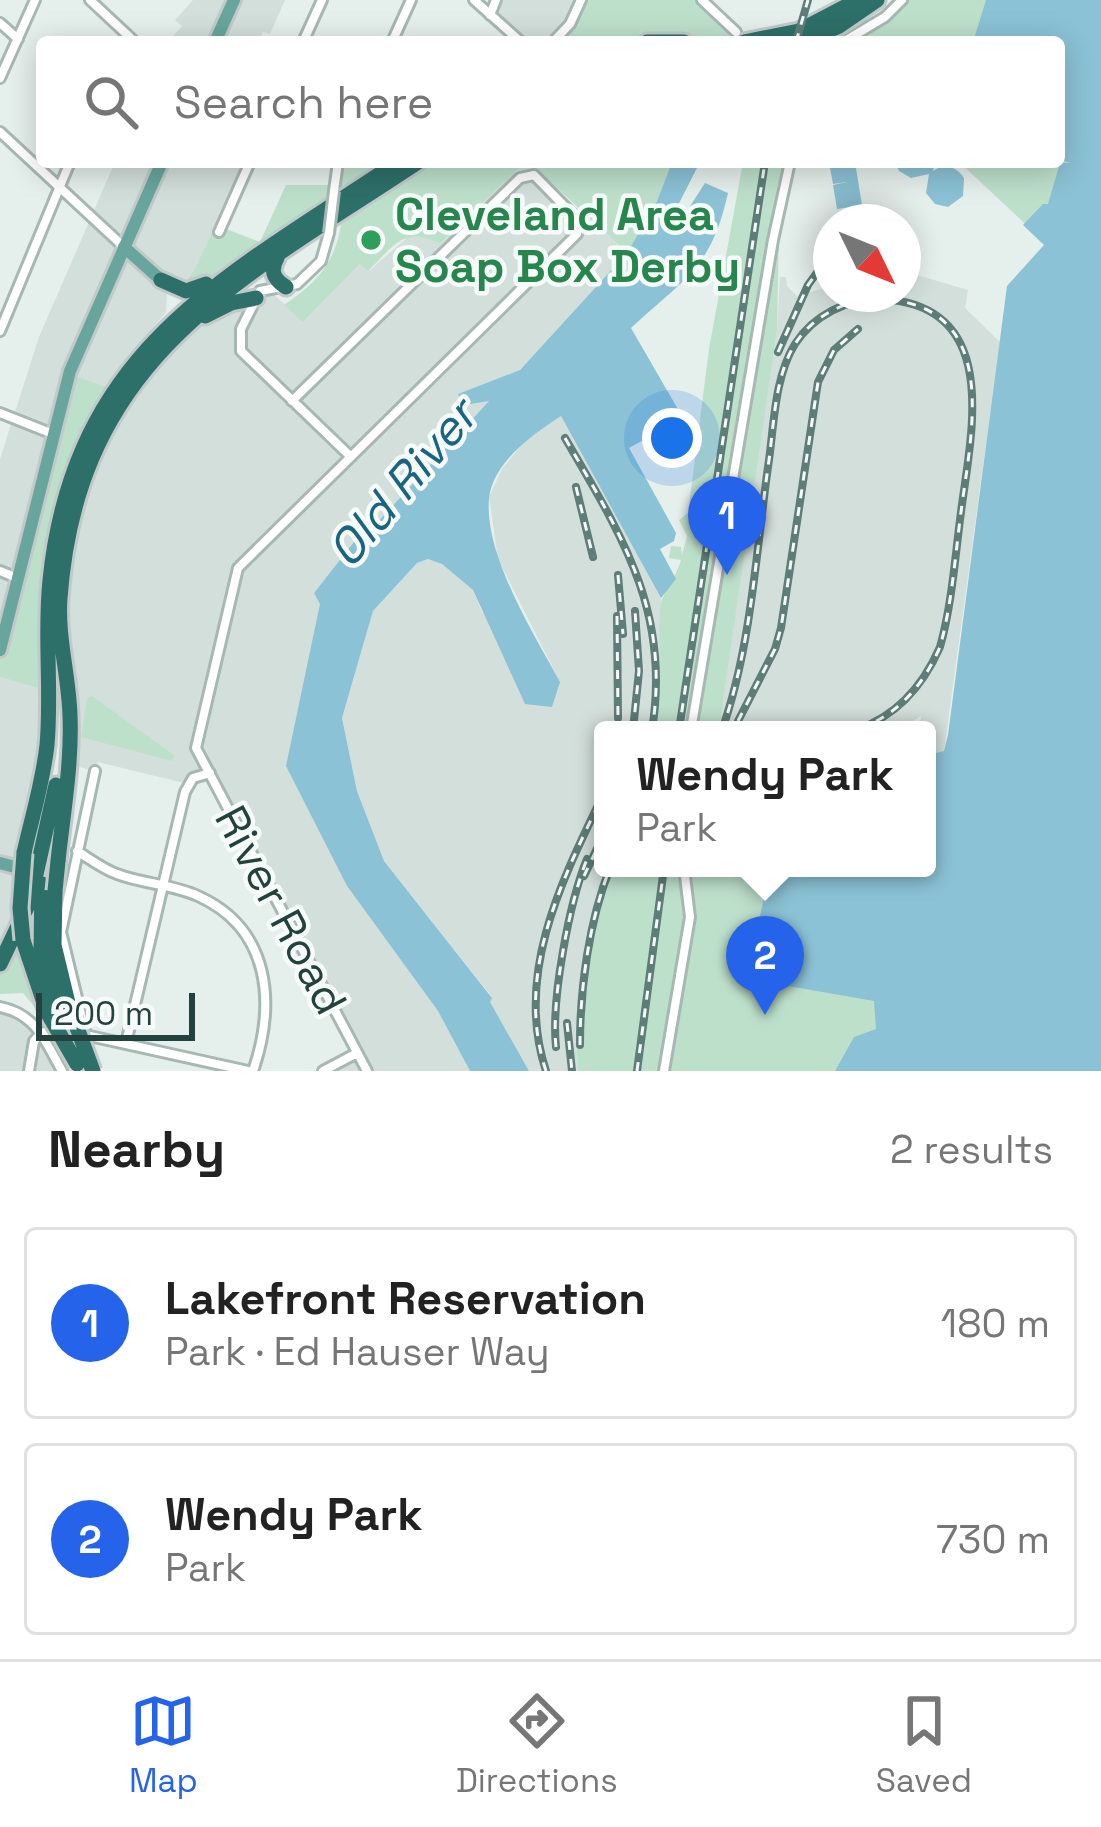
<!DOCTYPE html>
<meta charset="utf-8">
<style>
:root{--surface:#fff;--page:#f6f6f6;--text:#222;--muted:#767676;--line:#e0e0e0;--accent:#2563eb}
body{margin:0;font-family:"Space Grotesk",sans-serif;background:var(--page);color:var(--text)}
.compass{position:absolute;left:813px;top:204px;width:108px;height:108px;border-radius:50%;background:var(--surface);box-shadow:0 6px 30px #0003;rotate:133deg}
.scale{position:absolute;left:36px;bottom:30px;width:159px;box-sizing:border-box;padding-left:12px;border:6px solid #23423d;border-top:0;font-size:33px;line-height:42px;white-space:nowrap;color:#23423d;-webkit-text-stroke:9px #f6fbf9;paint-order:stroke}
.you{position:absolute;left:672px;top:438px;width:42px;height:42px;margin:-30px;border:9px solid #fff;border-radius:50%;background:#1a73e8;box-shadow:0 0 0 18px #1a73e833}
.badge{display:grid;place-items:center;width:78px;height:78px;border-radius:50%;background:var(--accent);color:#fff;font-size:39px;font-weight:700}
.pin{position:absolute;translate:-50% -99px;filter:drop-shadow(0 3px 6px #0008)}
.pin::after{content:'';position:absolute;top:63px;width:42px;height:36px;background:inherit;clip-path:polygon(0 0,100% 0,50% 100%)}
.popup{position:absolute;left:594px;top:721px;width:342px;height:156px;box-sizing:border-box;display:grid;place-content:center;border-radius:12px;background:var(--surface);filter:drop-shadow(0 3px 9px #0005);font-size:39px;white-space:nowrap;color:var(--muted)}
.popup b{font-size:45px;color:var(--text)}
.popup::after{content:'';position:absolute;left:50%;top:100%;margin-left:-24px;border:24px solid transparent;border-top-color:var(--surface)}
.list{margin:0;padding:0;list-style:none}
h2{display:flex;justify-content:space-between;align-items:center;height:156px;margin:0;padding:0 48px;font-size:51px}
h2 small{font-size:39px;font-weight:400;color:var(--muted)}
.list li{display:grid;grid-template-columns:78px 1fr auto;gap:36px;align-items:center;box-sizing:border-box;height:192px;margin:0 24px 24px;padding:0 24px;border:3px solid var(--line);border-radius:12px}
.list b{display:block;font-size:45px;white-space:nowrap}
.list p{margin:0;font-size:39px;white-space:nowrap;color:var(--muted)}
.list em{font-size:39px;font-style:normal;color:var(--muted)}
.icon{flex:none;width:66px;height:66px;fill:none;stroke:currentColor;stroke-width:2;stroke-linecap:round;stroke-linejoin:round}
.map{position:relative;flex:none;width:1101px;height:1071px;overflow:hidden}
.search{position:absolute;background:var(--surface);box-shadow:0 6px 30px #0003;left:36px;right:36px;top:36px;height:132px;display:flex;align-items:center;gap:30px;box-sizing:border-box;padding:0 42px;border-radius:12px;color:var(--muted);font-size:45px}
.sheet{height:588px;background:var(--surface)}
nav{display:flex;justify-content:space-around;align-items:center;box-sizing:border-box;height:168px;border-top:3px solid var(--line);background:var(--surface);font-size:33px;color:var(--muted)}
nav a{display:grid;justify-items:center;gap:6px}
nav .on{color:var(--accent)}
.map>svg:first-child{display:block}
</style>
<div class="map">
<svg width="1101" height="1071" viewBox="0 0 1101 1071">
<rect width="100%" height="100%" fill="#e5efeb"/>
<path fill="#d3dfdb" d="M 193,0 L 285,0 L 270,34 L 263,32 L 258,42 L 167,42 L 182,26 L 175,20 Z
M 496,0 L 581,0 L 570,24 L 553,42 L 521,42 L 490,15 Z
M 115,162 L 250,162 L 219,232 L 213,230 L 194,272 L 185,282 L 186,291 L 167,291 L 166,312 L 145,337 L 115,390 L 70,375 L 0,650 L 0,459 L 39,337 Z
M 525,162 L 627,253 L 520,370 L 458,394 L 490,400 L 373,527 L 366,525 L 314,593 L 321,603 L 323,837 L 347,886 L 438,1011 L 470,1071 L 323,1071 L 356,1053 L 210,774 L 188,784 L 98,762 L 95,771 L 68,764 L 59,619 L 86,474 L 146,376 L 197,322 L 242,300 L 274,295 L 304,321 L 360,264 L 369,271 L 409,236 L 420,234 L 440,244 Z
M 903,271 L 968,290 L 965,308 L 1000,342 L 944,751 L 927,755 L 930,747 L 927,730 L 920,730 L 921,716 L 898,730 L 717,730 L 777,331 L 780,277 L 786,277 L 787,286 L 797,296 L 831,286 L 831,294 L 903,294 Z
M 561,416 L 661,598 L 662,695 L 656,730 L 603,730 L 603,868 L 607,868 L 598,886 L 575,1018 L 578,1071 L 529,1071 L 489,1001 L 492,997 L 384,861 L 357,791 L 342,718 L 373,611 L 417,563 L 429,559 L 442,564 L 473,590 L 482,612 L 560,682 L 498,559 L 489,497 L 502,469 L 528,437 Z
M 0,677 L 48,691 L 20,908 L 0,952 Z
M 0,1007 L 55,1028 L 81,1071 L 0,1071 Z"/>
<path fill="#bde0cb" d="M 581,0 L 702,0 L 747,42 L 553,42 Z
M 908,0 L 1101,0 L 1065,261 L 959,162 L 1059,162 L 1059,42 L 854,42 Z
M 338,162 L 398,162 L 201,287 L 186,291 L 185,282 L 194,271 L 213,230 L 219,232 L 221,227 L 260,242 L 286,185 L 334,185 Z
M 428,162 L 525,162 L 440,244 C 404,224 393,247 368,271 L 360,264 L 303,322 L 284,305 C 319,281 336,262 342,219 Z
M 529,162 L 672,162 L 657,201 L 627,253 Z
M 743,162 L 786,162 L 780,200 L 785,201 L 779,232 L 777,331 L 720,721 L 717,730 L 656,730 C 664,687 656,646 661,603 C 663,592 676,578 681,560 L 669,558 L 671,546 L 681,547 L 682,555 L 687,536 L 679,520 L 688,513 L 709,349 Z
M 69,374 L 115,390 L 98,419 L 48,691 L 0,677 L 0,650 Z
M 92,696 L 175,756 L 172,761 L 81,737 L 87,698 Z
M 607,868 L 770,868 L 886,902 L 767,886 L 765,895 L 873,981 L 899,1071 L 578,1071 L 575,1018 L 598,886 Z
M 17,940 L 21,962 L 42,1016 L 23,993 L 0,994 L 0,969 Z"/>
<path fill="#8bc2d5" d="M 986,0 L 1101,0 L 1101,1071 L 835,1071 L 854,1037 L 876,1029 L 874,1001 L 747,979 L 770,868 L 927,868 L 927,755 L 944,751 L 948,735 L 1007,286 L 1044,245 L 1023,225 L 1043,204 L 1048,204 L 1060,163 L 1070,163 L 1059,159 L 1059,42 L 973,42 Z
M 672,162 L 700,162 L 670,221 L 674,225 L 678,225 L 705,183 L 728,193 C 711,269 685,278 631,328 L 683,418 L 629,448 L 676,533 L 674,541 L 660,549 L 676,579 L 661,598 L 561,416 C 533,434 492,463 489,499 C 484,555 534,634 560,682 L 552,707 L 525,704 L 473,590 L 442,564 L 428,559 L 417,563 L 373,611 L 342,718 L 357,791 L 384,861 L 492,998 L 490,1002 L 529,1071 L 470,1071 L 438,1011 L 347,886 L 286,766 L 320,604 L 314,593 L 367,525 L 374,526 L 489,401 L 463,405 L 458,394 L 520,370 L 627,253 L 657,201 Z
M 829,162 L 855,162 L 862,205 L 837,209 L 833,185 L 847,182 L 833,184 Z
M 895,162 L 935,162 L 933,171 C 945,163 956,166 964,178 L 963,196 L 948,207 L 935,204 L 926,193 L 929,174 L 911,178 L 899,171 Z"/>
<g fill="none" stroke-linecap="round" stroke-linejoin="round">
<defs>
<path id="minor" d="M 90,0 L 135,42
M 474,0 L 521,42
M 702,0 L 736,32
M 490,15 L 496,0
M 0,23 L 18,39
M 303,42 L 322,0
M 392,42 L 411,0
M 553,42 L 570,24 L 581,0
M 843,42 L 885,17 L 902,0
M 0,78 L 35,0
M 0,132 L 124,247
M 334,191 L 338,162
M 219,232 L 250,162
M 297,284 L 260,291 L 241,329 L 241,351 L 351,457
M 297,284 L 321,261 L 329,233
M 0,331 L 70,162
M 292,401 L 520,178 L 534,175 L 577,219 L 577,234 L 238,568 L 196,748 L 367,1071
M 0,413 L 53,434
M 0,571 L 17,578
M 691,730 L 773,240 L 790,162
M 77,851 C 90,859 103,869 117,874 C 143,884 172,884 198,896 C 271,929 276,1004 253,1071
M 0,1007 C 36,1014 45,1041 62,1071
M 41,1033 L 58,1029 L 248,1071
M 86,1035 L 61,932 L 95,771
M 126,1043 L 185,792 L 193,778 L 210,773
M 29,1071 L 34,1041 L 41,1033
M 323,1071 L 357,1053
M 664,1071 L 690,917 L 684,868"/>
<path id="major" d="M 215,42 L 234,0
M 124,247 L 161,280
M 0,650 L 70,371 L 162,162
M 0,863 L 26,870"/>
<path id="highway" d="M 647,42 L 684,42
M 744,42 L 799,31 L 858,0
M 802,42 L 839,26 L 877,0
M 277,258 C 270,271 273,279 286,287
M 161,280 L 186,291 L 206,284
M 205,316 L 231,303 L 256,298
M 24,853 C 32,817 43,782 47,745 C 52,690 44,635 50,580 C 74,348 225,278 398,162
M 58,861 C 63,813 72,764 70,716 C 69,676 57,637 60,598 C 78,355 238,282 418,162
M 42,884 L 41,949 L 56,1008
M 55,891 L 54,945 L 68,1003
M 23,940 L 47,1012
M 0,964 L 30,901 L 56,785"/>
</defs>
<use href="#minor" stroke="#a7b8b3" stroke-width="14"/>
<use href="#major" stroke="#c1cac9" stroke-width="18"/>
<use href="#highway" stroke="#c1cac9" stroke-width="21"/>
<use href="#minor" stroke="#fff" stroke-width="8"/>
<use href="#major" stroke="#68a69d" stroke-width="12"/>
<use href="#highway" stroke="#2d7069" stroke-width="15"/>
<defs>
<path id="rail" d="M 796,42 L 808,0
M 863,222 L 867,217
M 778,352 L 808,285 L 831,253
M 565,438 C 622,536 671,612 652,730
M 576,487 L 593,557
M 618,575 L 623,634
M 617,616 L 618,718
M 738,721 L 775,649 L 781,628 L 818,382 L 834,350 L 858,329
M 633,730 L 639,671 L 635,611
M 679,730 L 765,162
M 722,730 C 752,645 756,549 769,460 C 774,423 775,376 795,344 C 813,316 847,298 881,299 C 1003,305 971,433 961,512 C 955,557 952,604 940,647 C 923,686 897,716 856,730
M 584,876 L 603,836
M 567,1023 L 572,1071
M 580,1045 C 580,988 589,921 610,868
M 556,1047 C 551,1000 569,903 587,859
M 546,1071 C 514,974 562,880 603,795
M 637,1071 L 664,868"/>
</defs>
<use href="#rail" stroke="#5e7d78" stroke-width="8"/>
<use href="#rail" stroke="#f6fbf9" stroke-width="3" stroke-dasharray="9" stroke-linecap="butt"/>
<defs>
<path id="minor-bridge" d="M 329,233 L 334,191"/>
<path id="highway-bridge" d="M 55,891 L 58,861
M 23,940 L 20,908 L 24,853
M 68,1003 L 93,1071
M 47,1012 L 77,1064"/>
</defs>
<use href="#minor-bridge" stroke="#a7b8b3" stroke-width="14" stroke-linecap="butt"/>
<use href="#highway-bridge" stroke="#c1cac9" stroke-width="21" stroke-linecap="butt"/>
<use href="#minor-bridge" stroke="#fff" stroke-width="8"/>
<use href="#highway-bridge" stroke="#2d7069" stroke-width="15"/>
</g>
<circle fill="#2e9e5b" stroke="#f6fbf9" stroke-width="4.5" cx="371" cy="240" r="12"/>
<g text-anchor="middle" dominant-baseline="central" stroke-width="9" stroke-linejoin="round" paint-order="stroke">
<g font-size="45" font-weight="bold" fill="#27864d" stroke="#f6fbf9" text-anchor="start">
<text x="395" y="214">Cleveland Area<tspan x="395" dy="52">Soap Box Derby</tspan></text>
</g>
<g font-size="45" fill="#23423d" stroke="#f6fbf9">
<text transform="translate(281 910) rotate(62)">River Road</text>
</g>
<g font-size="48" font-style="italic" fill="#196481" stroke="#f6fbf9">
<text transform="translate(402 483) rotate(-50)">Old River</text>
</g>
</g>
</svg>
<svg class="compass" viewBox="-18 -18 36 36"><path d="M0-13l5 13h-10z" fill="#e53935"/><path d="M0 13l5-13h-10z" fill="#767676"/></svg>
<div class="scale">200 m</div>
<div class="you"></div>
<div class="pin badge" style="left:727px;top:575px">1</div>
<div class="pin badge" style="left:765px;top:1015px">2</div>
<div class="popup"><b>Wendy Park</b>Park</div>
<div class="search"><svg class="icon" aria-label="search" viewBox="0 0 24 24"><circle cx="10" cy="10" r="6"/><path d="M15 15l6 6"/></svg>Search here</div>
</div>
<section class="sheet">
<h2>Nearby<small>2 results</small></h2>
<ul class="list">
<li><span class="badge">1</span><div><b>Lakefront Reservation</b><p>Park · Ed Hauser Way</p></div><em>180 m</em></li>
<li><span class="badge">2</span><div><b>Wendy Park</b><p>Park</p></div><em>730 m</em></li>
</ul>
</section>
<nav>
<a class="on"><svg class="icon" aria-label="map" viewBox="0 0 24 24"><path d="M3 6l6-2 6 2 6-2v14l-6 2-6-2-6 2zM9 4v14M15 6v14"/></svg>Map</a>
<a><svg class="icon" aria-label="directions" viewBox="0 0 24 24"><path d="M12 3l9 9-9 9-9-9zM9 14v-3h6M13 9l2 2-2 2"/></svg>Directions</a>
<a><svg class="icon" aria-label="saved" viewBox="0 0 24 24"><path d="M7 4h10v16l-5-4-5 4z"/></svg>Saved</a>
</nav>
